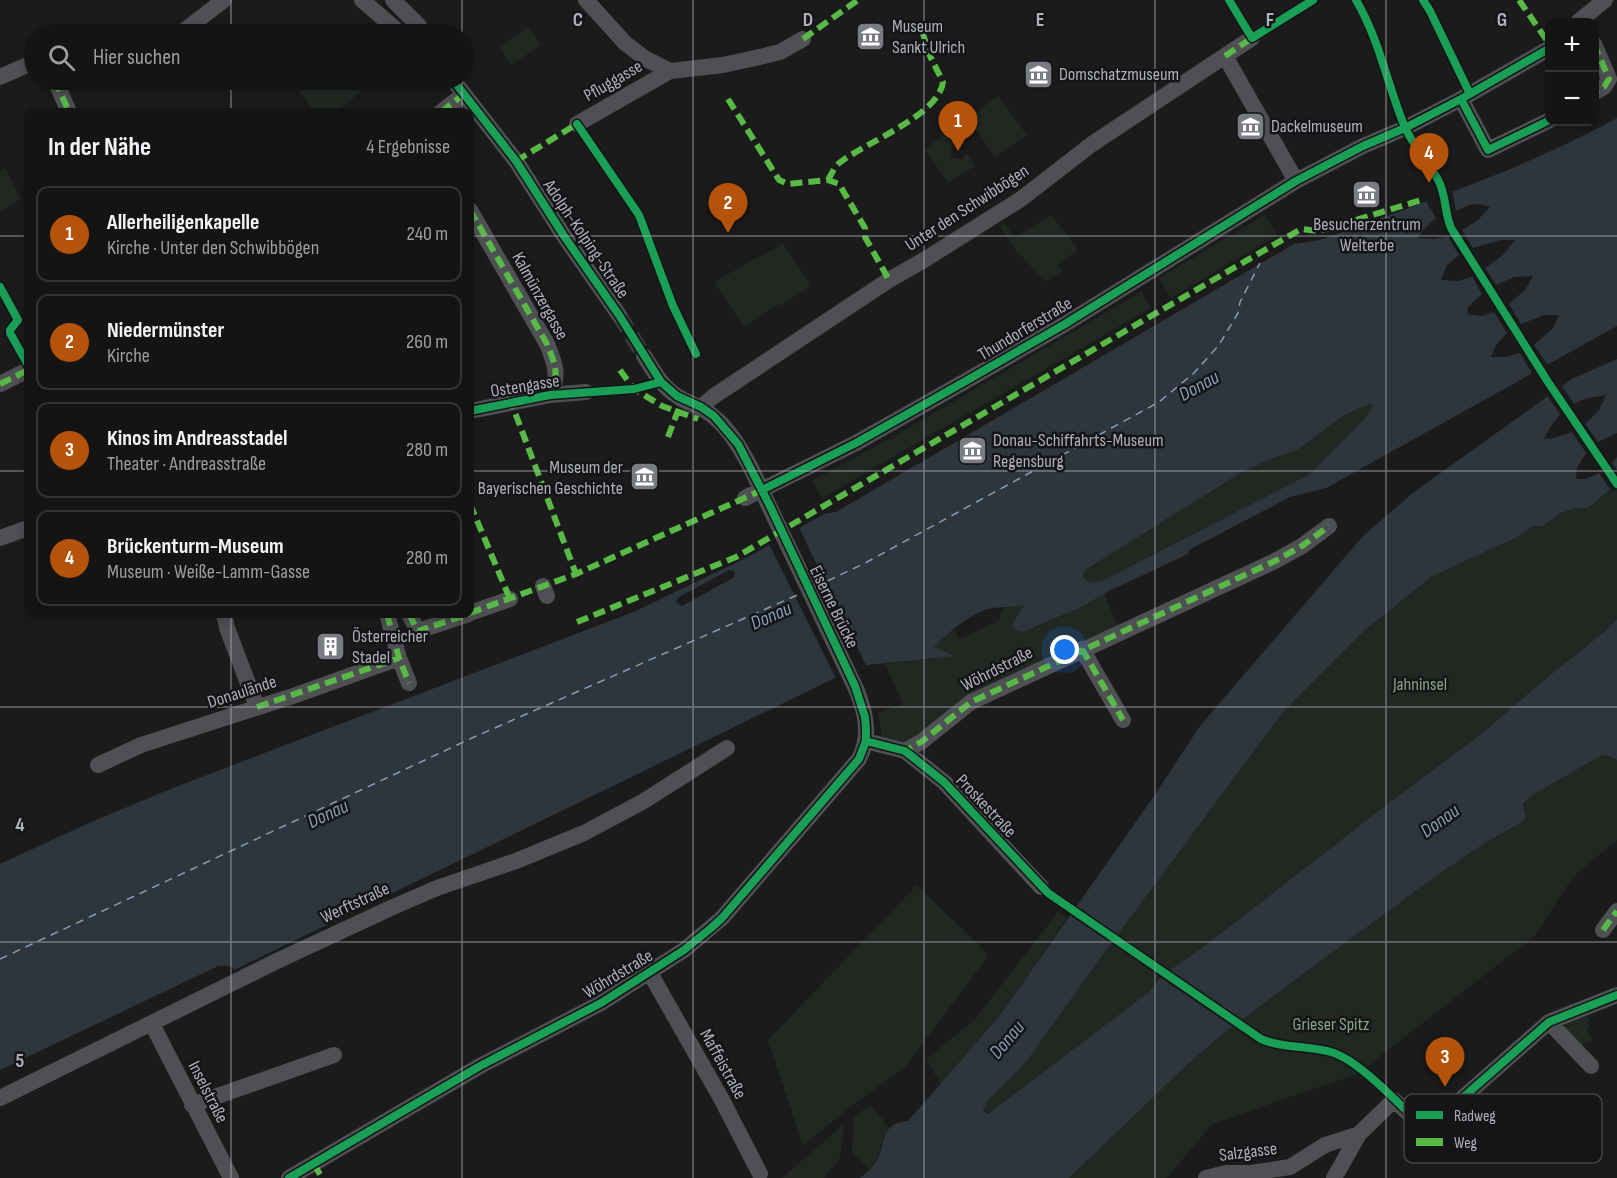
<!DOCTYPE html>
<html lang="de">
<meta charset="utf-8">
<style>
:root{--surface:#141414;--page:#1d1d1d;--text:#f1f3f6;--muted:#9d9ea0;--line:#333334;--accent:#b45309}
body{margin:0;font-family:"Sofia Sans Condensed",sans-serif;background:var(--page);color:var(--text)}
.controls{position:absolute;right:18px;top:18px;display:grid;overflow:hidden;border-radius:12px;box-shadow:0 3px 9px #0003}
.controls button{width:54px;height:54px;display:grid;place-items:center;padding:0;border:0;border-bottom:2px solid var(--line);background:var(--surface);color:var(--text);font:30px sans-serif}
.you{position:absolute;left:1065px;top:650px;width:21px;height:21px;margin:-15px;border:4px solid #fff;border-radius:50%;background:#1a73e8;box-shadow:0 0 0 9px #1a73e833}
.badge{display:grid;place-items:center;width:39px;height:39px;border-radius:50%;background:var(--accent);color:#fff;font-size:20px;font-weight:700}
.pin{position:absolute;translate:-50% -50px;filter:drop-shadow(0 2px 3px #0008)}
.pin::after{content:'';position:absolute;top:32px;width:21px;height:18px;background:inherit;clip-path:polygon(0 0,100% 0,50% 100%)}
.list{margin:0;padding:0;list-style:none}
h2{display:flex;justify-content:space-between;align-items:center;height:78px;margin:0;padding:0 24px;font-size:26px}
h2 small{font-size:20px;font-weight:400;color:var(--muted)}
.list li{display:grid;grid-template-columns:39px 1fr auto;gap:18px;align-items:center;box-sizing:border-box;height:96px;margin:0 12px 12px;padding:0 12px;border:2px solid var(--line);border-radius:12px}
.list b{display:block;font-size:22px;white-space:nowrap}
.list p{margin:0;font-size:20px;white-space:nowrap;color:var(--muted)}
.list em{font-size:20px;font-style:normal;color:var(--muted)}
.icon{flex:none;width:33px;height:33px;fill:none;stroke:currentColor;stroke-width:2;stroke-linecap:round;stroke-linejoin:round}
.map{position:relative;flex:none;width:1617px;height:1178px;overflow:hidden}
.search{position:absolute;background:var(--surface);box-shadow:0 3px 9px #0003;left:24px;top:24px;width:450px;height:66px;display:flex;align-items:center;gap:15px;box-sizing:border-box;padding:0 21px;border-radius:33px;color:var(--muted);font-size:22px}
.panel{position:absolute;background:var(--surface);box-shadow:0 3px 9px #0003;left:24px;top:108px;width:450px;height:510px;border-radius:12px}
.map>svg:first-child{display:block}
</style>
<div class="map">
<svg width="1617" height="1178" viewBox="0 0 1617 1178">
<rect width="100%" height="100%" fill="#1b1b1b"/>
<path fill="#212822" d="M 528,27 L 541,45 L 511,65 L 499,47 Z
M 292,80 L 351,80 L 361,92 L 335,112 L 315,112 L 291,81 Z
M 998,96 L 1027,135 L 995,157 L 968,118 Z
M 946,133 L 948,137 L 952,133 L 960,144 L 955,143 L 952,145 L 951,157 L 962,160 L 966,153 L 975,166 L 948,183 L 925,149 Z
M 5,168 L 21,199 L 0,212 L 0,171 Z
M 1051,215 L 1078,249 L 1058,266 L 1062,271 L 1046,282 L 1014,248 L 1000,226 L 1005,223 L 1014,238 Z
M 1265,215 L 1277,235 L 1171,298 L 1159,278 Z
M 783,243 L 811,286 L 779,306 L 778,304 L 744,327 L 714,282 L 771,250 L 774,251 L 774,249 Z
M 1141,292 L 1151,308 L 822,498 L 812,481 L 896,435 Z
M 1373,404 L 1368,415 L 1310,474 L 1102,581 L 1093,583 L 1087,581 L 1083,575 L 1084,570 L 1242,472 L 1271,459 L 1297,450 L 1341,417 L 1359,408 Z
M 1617,484 L 1617,619 L 1602,634 L 1544,680 L 1475,739 L 1398,796 L 1206,945 L 1170,970 L 1161,977 L 1149,992 L 1018,1093 L 993,1112 L 985,1114 L 984,1107 L 988,1100 L 1026,1062 L 1104,953 L 1284,711 L 1363,632 L 1431,577 L 1517,537 L 1533,526 L 1543,526 L 1561,513 L 1576,508 L 1588,508 Z
M 1104,593 L 1120,632 L 971,702 L 921,742 L 883,745 L 878,713 L 903,704 L 885,664 L 952,656 L 933,647 L 945,636 L 954,630 L 960,639 L 998,621 L 1003,609 L 1025,604 L 1012,625 L 1035,628 L 1077,609 Z
M 1602,755 L 1609,756 L 1617,760 L 1617,840 L 1572,878 L 1535,936 L 1357,1074 L 1212,1124 L 1167,1178 L 1069,1178 L 1190,1062 L 1225,1032 L 1433,878 L 1485,843 L 1524,821 L 1526,812 L 1523,803 L 1531,796 Z
M 917,885 L 989,955 L 905,1067 L 846,1110 L 803,1146 L 768,1040 Z
M 1058,912 L 1067,918 L 998,1018 L 941,1084 L 926,1060 L 976,1018 Z
M 1587,1015 L 1590,1021 L 1588,1022 L 1590,1027 L 1587,1029 L 1592,1040 L 1579,1047 L 1561,1027 Z
M 871,1105 L 890,1129 C 878,1141 882,1158 869,1170 L 852,1152 L 854,1116 Z
M 844,1124 L 840,1158 L 824,1178 L 782,1178 Z"/>
<path fill="#2e363d" fill-rule="evenodd" d="M 1617,118 L 1617,326 L 1326,488 L 1290,497 L 1189,550 L 1188,554 L 1111,590 L 1077,609 L 1023,632 L 1017,631 L 1012,625 L 1024,605 C 1013,607 1003,607 992,608 C 975,610 945,635 934,647 L 954,656 L 868,665 L 833,679 L 234,970 L 231,966 L 218,966 L 0,1070 L 0,864 L 91,822 L 173,788 L 636,611 L 752,555 L 824,514 L 836,512 L 1294,244 L 1320,240 C 1420,203 1523,170 1617,118 ZM 1373,404 L 1368,415 L 1310,474 L 1102,581 L 1093,583 L 1087,581 L 1083,576 L 1085,570 L 1242,472 L 1271,459 L 1297,450 L 1341,417 L 1359,408 Z
M 1617,359 L 1617,484 L 1588,508 L 1576,508 L 1561,513 L 1543,526 L 1533,526 L 1517,537 L 1431,577 L 1363,632 L 1284,711 L 1104,953 L 1026,1062 L 988,1100 L 983,1111 L 988,1114 L 1149,992 L 1161,977 L 1170,970 L 1206,945 L 1398,796 L 1475,739 L 1544,680 L 1602,634 L 1617,619 L 1617,760 L 1609,756 L 1602,755 L 1531,796 L 1523,803 L 1526,816 L 1524,821 L 1485,843 L 1433,878 L 1225,1032 L 1190,1062 L 1069,1178 L 860,1178 C 866,1173 874,1167 877,1160 C 886,1144 880,1123 908,1121 L 998,1018 L 1154,796 L 1200,726 L 1363,536 L 1414,492 L 1572,379 Z"/>
<path fill="#1b1b1b" d="M 1452,188 L 1456,211 L 1469,205 L 1479,204 L 1490,207 L 1477,221 L 1462,230 L 1473,248 L 1500,240 L 1515,240 L 1503,255 L 1485,268 L 1496,285 L 1514,277 L 1533,276 L 1525,290 L 1509,304 L 1521,324 L 1544,315 L 1559,315 L 1553,328 L 1534,345 L 1550,368 L 1534,377 L 1520,353 L 1506,357 L 1491,357 L 1496,345 L 1507,333 L 1494,312 L 1481,316 L 1467,314 L 1468,307 L 1482,294 L 1472,277 L 1458,281 L 1441,280 L 1447,265 L 1459,255 L 1448,237 L 1433,239 L 1417,238 L 1426,227 L 1436,218 L 1424,198 Z
M 1560,383 L 1574,404 L 1584,399 L 1606,395 L 1599,410 L 1585,424 L 1598,442 L 1617,433 L 1617,457 L 1612,463 L 1617,470 L 1617,488 L 1612,492 L 1599,473 L 1585,479 L 1576,479 L 1577,468 L 1586,453 L 1572,432 L 1554,438 L 1544,439 L 1549,429 L 1560,414 L 1546,394 Z
M 798,526 L 868,669 L 837,680 L 768,542 Z
M 729,570 L 735,572 L 733,578 L 682,606 L 677,603 L 676,601 L 679,597 Z
M 1073,904 L 1120,936 L 1114,945 L 1067,913 Z
M 1167,968 L 1244,1021 L 1235,1028 L 1158,976 Z"/>
<g fill="none" stroke-linecap="round" stroke-linejoin="round">
<path stroke="#859db5" stroke-width="1.5" stroke-dasharray="8 6" stroke-linecap="butt" d="M 815,587 L 867,562 L 1159,402 L 1194,373 L 1219,345 L 1238,313 L 1240,302 L 1260,263
M 0,959 L 472,738 L 802,593"/>
<path stroke="#38393b" stroke-width="16" stroke-dasharray="16 8" stroke-linecap="butt" d="M 619,315 L 644,356"/>
<path stroke="#4f5054" stroke-width="16" d="M 362,0 L 401,34
M 393,0 L 419,26 L 424,34
M 586,0 L 625,43 L 646,59 L 670,71 L 723,65 L 764,56 L 780,52 L 803,39
M 1578,22 L 1605,0
M 176,34 L 185,30 L 224,0
M 1594,44 L 1609,79 L 1604,87 L 1594,93
M 1225,56 L 1296,181
M 0,77 L 34,62
M 55,80 L 69,112
M 453,80 L 516,161 L 564,236 L 619,315
M 1461,99 L 1488,150 L 1550,120
M 441,112 L 464,94
M 577,124 L 670,71
M 470,210 L 547,344 C 555,364 560,374 550,395
M 0,384 L 28,370
M 701,407 L 714,396 L 889,280 L 924,260 L 1021,199 L 1092,144 L 1252,38
M 470,411 L 550,395 L 586,392
M 745,498 L 856,443 L 964,382 L 1065,324 L 1296,181 L 1363,146 L 1405,128 L 1461,99 L 1550,48
M 0,538 L 28,528
M 543,586 L 547,596
M 470,613 L 510,599
M 224,614 L 227,628 L 257,707
M 387,614 L 399,658 L 409,683
M 409,614 L 418,631 L 469,614
M 1082,649 L 1123,720
M 866,741 L 905,751 L 921,742 L 971,702 L 1275,561 L 1302,546 L 1329,526
M 905,751 L 944,782 L 1041,887
M 98,765 L 141,745 L 296,695 L 399,658
M 1603,930 L 1617,911
M 650,973 L 722,1100 L 760,1174
M 1549,1022 L 1591,1066
M 152,1024 L 231,1178
M 0,1098 L 279,960 L 393,907 L 437,888 L 516,861 L 584,833 L 644,801 L 727,748
M 192,1105 L 334,1055
M 289,1178 L 480,1066 L 601,1003 L 684,950 L 722,918 L 859,759 C 871,736 866,714 857,691 L 750,466 C 740,448 730,430 714,417 C 703,407 689,404 677,396 C 662,387 654,371 644,356
M 1206,1178 L 1226,1173 L 1251,1173 L 1290,1167 L 1325,1145 L 1359,1134
M 1334,1178 L 1359,1134 L 1394,1100 L 1426,1130 L 1549,1022 L 1617,995"/>
<path stroke="#58b947" stroke-width="6" stroke-dasharray="12 6" stroke-linecap="butt" d="M 1519,0 L 1550,45
M 1581,20 L 1582,22
M 803,39 L 858,0
M 1594,44 L 1609,79 L 1604,87 L 1594,93
M 1225,56 L 1255,36
M 55,80 L 69,112
M 728,99 L 779,180 L 788,184 L 828,180 L 839,184 L 865,228 L 865,237 L 889,280
M 441,112 L 464,94
M 516,161 L 577,124
M 828,180 C 831,175 834,168 838,164 C 863,143 939,116 943,82 L 930,56 L 922,31
M 470,210 L 547,344 C 555,364 560,374 550,395
M 620,370 L 634,389 L 662,406 L 698,419
M 0,384 L 28,370
M 516,401 L 511,402 L 576,574
M 668,437 L 679,408
M 470,504 L 510,599
M 470,613 L 576,574 L 762,490
M 387,614 L 399,658 L 409,683
M 409,614 L 418,631 L 469,614
M 577,622 L 736,557 L 1301,229 L 1319,231 L 1425,199
M 1082,649 L 1123,720
M 257,707 L 399,658
M 901,750 L 905,751 L 921,742 L 971,702 L 1275,561 L 1302,546 L 1329,526
M 1603,930 L 1617,911
M 314,1164 L 322,1178"/>
<defs>
<path id="cycleway" d="M 1229,0 L 1252,38 L 1313,0
M 1356,0 C 1379,39 1387,83 1404,125 C 1412,146 1431,163 1440,184 C 1446,198 1445,214 1451,228 L 1548,382 L 1617,484
M 1423,0 L 1430,11 L 1470,94
M 1461,99 L 1488,150 L 1550,120
M 577,124 L 639,215 L 673,306 L 696,354
M 0,287 L 18,320 L 10,330 L 10,333 L 28,365
M 470,411 L 550,395 L 634,389 L 661,382
M 762,490 L 856,443 L 964,382 L 1065,324 L 1296,181 L 1363,146 L 1405,128 L 1461,99 L 1550,48
M 866,741 L 905,751 L 944,782 L 1048,893 L 1261,1039 C 1284,1049 1310,1045 1334,1053 C 1362,1063 1403,1108 1426,1130 L 1549,1022 L 1617,995
M 289,1178 L 480,1066 L 601,1003 L 684,950 L 711,928 L 722,918 L 859,759 L 866,741 L 866,728 L 865,717 L 855,686 L 769,504 L 738,444 L 714,416 L 701,407 L 677,396 L 661,382 L 619,315 L 564,236 L 516,161 L 453,80"/>
</defs>
<use href="#cycleway" stroke="#151517" stroke-width="11"/>
<use href="#cycleway" stroke="#1a9f57" stroke-width="8"/>
</g>
<path fill="none" stroke="#adb1bb" stroke-width="1.5" stroke-opacity="0.55" d="M 231,0 L 231,34M 462,0 L 462,34M 693,0 L 693,1178M 924,0 L 924,1178M 1155,0 L 1155,1178M 1386,0 L 1386,1178M 231,80 L 231,112M 462,80 L 462,112M 0,236 L 28,236M 470,236 L 1617,236M 0,471 L 28,471M 470,471 L 1617,471M 231,614 L 231,1178M 462,614 L 462,1178M 0,707 L 1617,707M 0,942 L 1617,942"/>
<defs>
<symbol id="museum-square" viewBox="-11 -11 22 22"><rect x="-9" y="-9" width="18" height="18" rx="4" fill="#7a7c83" stroke="#151517"/><path d="M0-6L6-3V-2H-6V-3ZM-5-1h2V3h-2ZM-1-1h2V3h-2ZM3-1h2V3H3ZM-6 4H6V6H-6Z" fill="#fff"/></symbol>
<symbol id="building-square" viewBox="-11 -11 22 22"><rect x="-9" y="-9" width="18" height="18" rx="4" fill="#7a7c83" stroke="#151517"/><path d="M-4-6H4V6H1V3H-1V6H-4ZM-2.5-4.3h1.7v1.8h-1.7ZM.8-4.3h1.7v1.8H.8ZM-2.5-1h1.7V.8h-1.7ZM.8-1h1.7V.8H.8Z" fill="#fff"/></symbol>
</defs>
<g fill-rule="evenodd">
<use href="#museum-square" x="854" y="20" width="33" height="33"/>
<use href="#museum-square" x="1022" y="58" width="33" height="33"/>
<use href="#museum-square" x="1234" y="110" width="33" height="33"/>
<use href="#museum-square" x="1350" y="178" width="33" height="33"/>
<use href="#museum-square" x="956" y="434" width="33" height="33"/>
<use href="#museum-square" x="628" y="460" width="33" height="33"/>
<use href="#building-square" x="314" y="630" width="33" height="33"/>
</g>
<g text-anchor="middle" dominant-baseline="central" stroke-width="5" stroke-linejoin="round" paint-order="stroke">
<g font-size="18" fill="#adb1bb" stroke="#151517" text-anchor="start">
<text x="892" y="26">Museum<tspan x="892" dy="21">Sankt Ulrich</tspan></text>
<text x="1059" y="74">Domschatzmuseum</text>
<text x="1271" y="126">Dackelmuseum</text>
<text x="1367" y="224" text-anchor="middle">Besucherzentrum<tspan x="1367" dy="21">Welterbe</tspan></text>
<text x="993" y="440">Donau-Schiffahrts-Museum<tspan x="993" dy="21">Regensburg</tspan></text>
<text x="623" y="467" text-anchor="end">Museum der<tspan x="623" dy="21">Bayerischen Geschichte</tspan></text>
<text x="352" y="636">Österreicher<tspan x="352" dy="21">Stadel</tspan></text>
</g>
<g font-size="18" fill="#adb1bb" stroke="#151517">
<text transform="translate(613 81) rotate(-30)">Pfluggasse</text>
<text transform="translate(967 208) rotate(-33)">Unter den Schwibbögen</text>
<text transform="translate(586 239) rotate(56)">Adolph-Kolping-Straße</text>
<text transform="translate(540 296) rotate(61)">Kalmünzergasse</text>
<text transform="translate(1025 329) rotate(-31)">Thundorferstraße</text>
<text transform="translate(525 386) rotate(-9)">Ostengasse</text>
<text transform="translate(834 607) rotate(64)">Eiserne Brücke</text>
<text transform="translate(997 669) rotate(-27)">Wöhrdstraße</text>
<text transform="translate(242 692) rotate(-18)">Donaulände</text>
<text transform="translate(986 806) rotate(47)">Proskestraße</text>
<text transform="translate(355 903) rotate(-25)">Werftstraße</text>
<text transform="translate(618 974) rotate(-31)">Wöhrdstraße</text>
<text transform="translate(723 1064) rotate(61)">Maffeistraße</text>
<text transform="translate(208 1092) rotate(63)">Inselstraße</text>
<text transform="translate(1248 1152) rotate(-7)">Salzgasse</text>
</g>
<g font-size="18" fill="#85a688" stroke="#151517">
<text x="1420" y="684">Jahninsel</text>
<text x="1331" y="1024">Grieser Spitz</text>
</g>
<g font-size="20" font-style="italic" fill="#859db5" stroke="#151517">
<text transform="translate(1199 386) rotate(-29)">Donau</text>
<text transform="translate(771 616) rotate(-24)">Donau</text>
<text transform="translate(328 814) rotate(-25)">Donau</text>
<text transform="translate(1440 821) rotate(-36)">Donau</text>
<text transform="translate(1007 1040) rotate(-50)">Donau</text>
</g>
</g>
<rect x="1404" y="1094" width="198" height="69" rx="9" fill="#151517" stroke="#434448" stroke-width="1.5"/>
<rect x="1416" y="1111" width="27" height="8" fill="#1a9f57"/>
<rect x="1416" y="1138" width="27" height="8" fill="#58b947"/>
<g font-size="16" fill="#adb1bb">
<text x="1454" y="1121">Radweg</text>
<text x="1454" y="1148">Weg</text>
</g>
<g font-size="20" text-anchor="middle" font-weight="bold" fill="#adb1bb" stroke="#151517" stroke-width="5" stroke-linejoin="round" paint-order="stroke">
<text x="578" y="26">C</text>
<text x="808" y="26">D</text>
<text x="1040" y="26">E</text>
<text x="1270" y="26">F</text>
<text x="1502" y="26">G</text>
<text x="20" y="831">4</text>
<text x="20" y="1067">5</text>
</g>
</svg>
<div class="controls">
<button>+</button>
<button>−</button>
</div>
<div class="you"></div>
<div class="pin badge" style="left:958px;top:151px">1</div>
<div class="pin badge" style="left:728px;top:233px">2</div>
<div class="pin badge" style="left:1445px;top:1087px">3</div>
<div class="pin badge" style="left:1429px;top:183px">4</div>
<div class="search"><svg class="icon" aria-label="search" viewBox="0 0 24 24"><circle cx="10" cy="10" r="6"/><path d="M15 15l6 6"/></svg>Hier suchen</div>
<section class="panel">
<h2>In der Nähe<small>4 Ergebnisse</small></h2>
<ul class="list">
<li><span class="badge">1</span><div><b>Allerheiligenkapelle</b><p>Kirche · Unter den Schwibbögen</p></div><em>240 m</em></li>
<li><span class="badge">2</span><div><b>Niedermünster</b><p>Kirche</p></div><em>260 m</em></li>
<li><span class="badge">3</span><div><b>Kinos im Andreasstadel</b><p>Theater · Andreasstraße</p></div><em>280 m</em></li>
<li><span class="badge">4</span><div><b>Brückenturm-Museum</b><p>Museum · Weiße-Lamm-Gasse</p></div><em>280 m</em></li>
</ul>
</section>
</div>
